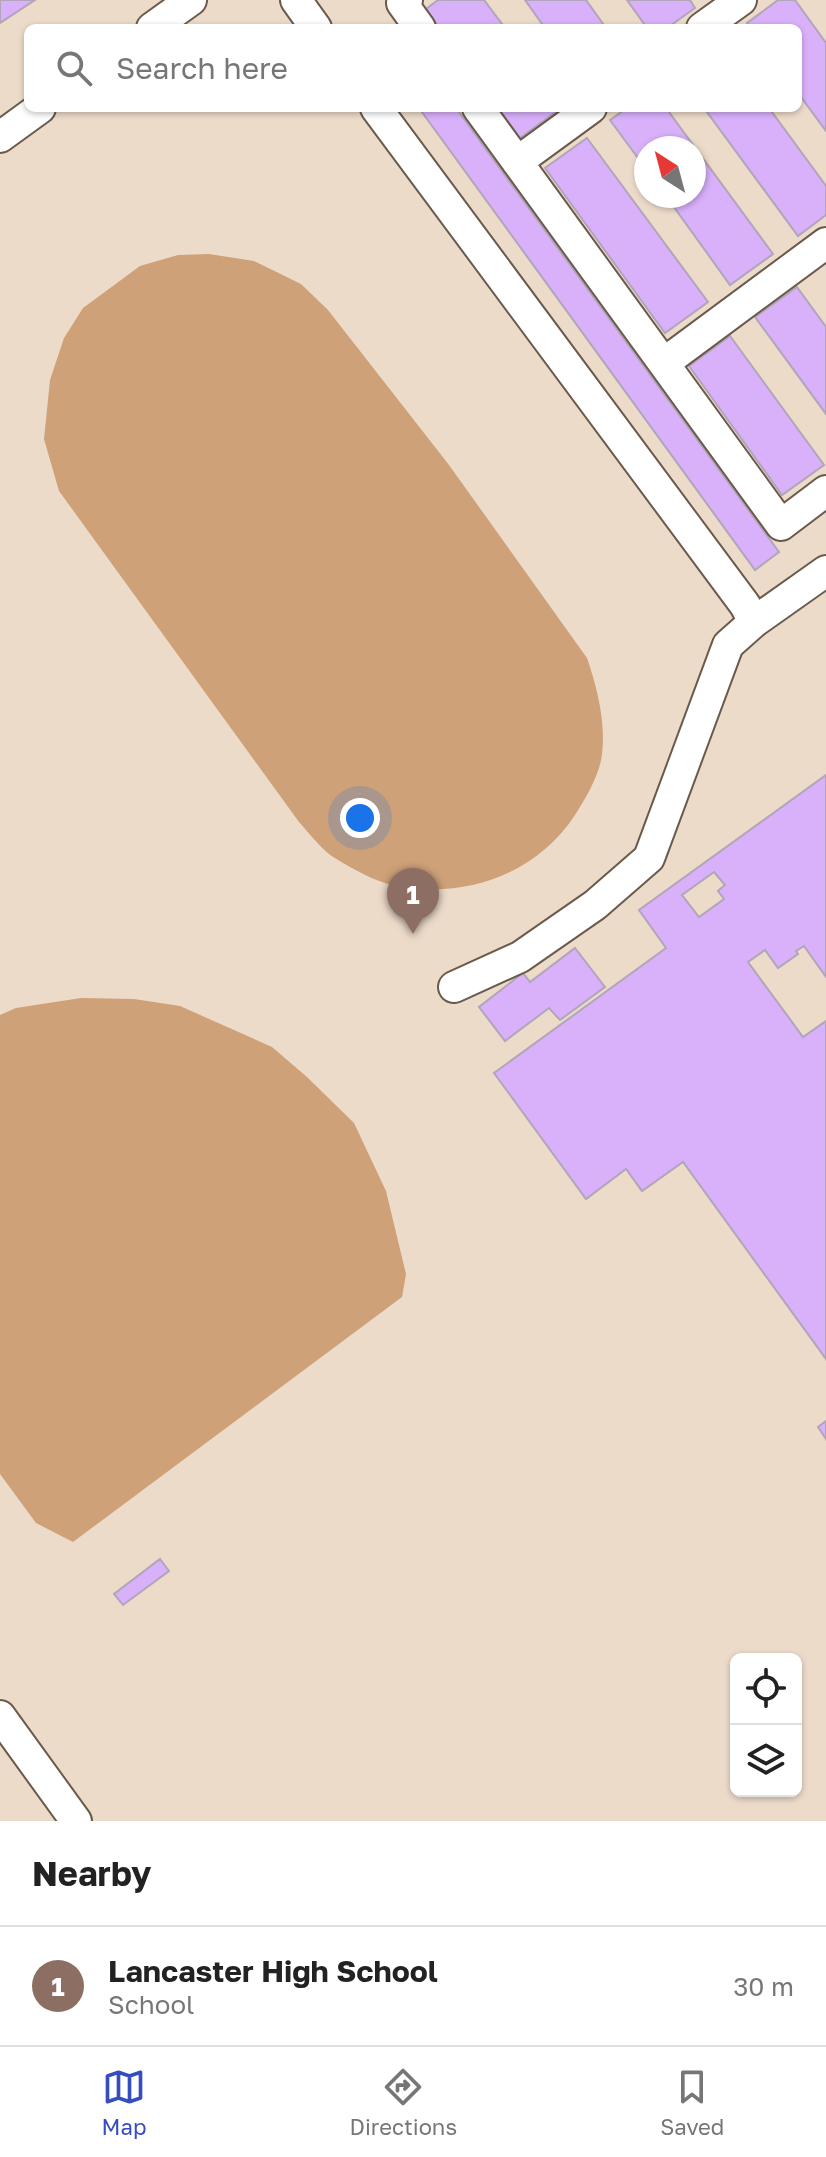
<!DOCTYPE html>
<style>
:root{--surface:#fff;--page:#f2f2f2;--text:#222;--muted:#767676;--line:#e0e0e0;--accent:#364dbf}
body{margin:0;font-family:"Golos Text",sans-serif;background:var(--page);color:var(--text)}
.controls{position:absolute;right:24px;bottom:24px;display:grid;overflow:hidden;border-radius:12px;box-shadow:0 2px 6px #0004}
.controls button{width:72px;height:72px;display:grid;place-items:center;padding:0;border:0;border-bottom:2px solid var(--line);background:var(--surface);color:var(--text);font:40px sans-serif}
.compass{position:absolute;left:634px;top:136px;width:72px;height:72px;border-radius:50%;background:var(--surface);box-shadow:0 2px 6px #0004;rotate:324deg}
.you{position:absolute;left:360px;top:818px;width:28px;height:28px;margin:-20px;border:6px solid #fff;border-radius:50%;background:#1a73e8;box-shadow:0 0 0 12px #1a73e833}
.badge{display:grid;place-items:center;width:52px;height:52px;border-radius:50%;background:var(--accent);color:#fff;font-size:26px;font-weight:700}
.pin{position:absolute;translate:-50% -66px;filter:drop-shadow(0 2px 4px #0008)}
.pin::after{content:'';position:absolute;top:42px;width:28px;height:24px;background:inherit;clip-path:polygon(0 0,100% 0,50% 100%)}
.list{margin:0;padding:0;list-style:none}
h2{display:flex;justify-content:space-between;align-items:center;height:104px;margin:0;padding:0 32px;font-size:34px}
h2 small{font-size:26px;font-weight:400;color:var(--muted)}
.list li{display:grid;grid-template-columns:52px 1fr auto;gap:24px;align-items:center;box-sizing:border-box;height:120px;padding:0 32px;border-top:2px solid var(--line)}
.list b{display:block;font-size:30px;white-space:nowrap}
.list p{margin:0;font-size:26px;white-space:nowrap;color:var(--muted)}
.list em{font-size:26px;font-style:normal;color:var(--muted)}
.icon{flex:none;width:44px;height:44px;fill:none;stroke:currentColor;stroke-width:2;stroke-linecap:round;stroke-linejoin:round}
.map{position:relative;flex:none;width:826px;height:1821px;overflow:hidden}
.search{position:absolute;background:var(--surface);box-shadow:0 2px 6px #0004;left:24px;right:24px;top:24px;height:88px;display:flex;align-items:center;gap:20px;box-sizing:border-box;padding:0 28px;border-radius:12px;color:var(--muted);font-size:30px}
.sheet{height:224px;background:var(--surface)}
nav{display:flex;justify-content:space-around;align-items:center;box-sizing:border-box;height:112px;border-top:2px solid var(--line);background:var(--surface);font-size:22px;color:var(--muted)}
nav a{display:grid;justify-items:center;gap:4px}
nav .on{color:var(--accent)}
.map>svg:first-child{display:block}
</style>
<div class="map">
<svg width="826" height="1821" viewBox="0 0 826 1821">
<rect width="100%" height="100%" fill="#eddbca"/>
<path fill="#cea178" d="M 209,254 L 254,261 L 301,284 L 328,310 L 449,465 L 587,658 C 597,687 606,723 602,754 C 600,774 586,798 575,815 C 536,875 463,900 393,885 C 376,882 353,869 338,860 C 323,852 310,834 299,822 L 59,491 L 44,439 L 50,380 L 64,338 L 83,308 L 140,266 L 178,255 Z
M 81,998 L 134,999 L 180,1006 L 272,1047 L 307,1077 L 354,1123 L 386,1191 L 406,1274 L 402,1297 L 73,1542 L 36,1523 L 0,1474 L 0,1015 L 16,1008 Z"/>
<path fill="#d9b1fb" stroke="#b0a5b9" stroke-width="2" fill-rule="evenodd" d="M 0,0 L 35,0 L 0,23 Z
M 438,0 L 484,0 L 505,28 L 439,28 L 426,9 Z
M 525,0 L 586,0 L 606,28 L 545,28 Z
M 627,0 L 690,0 L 695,8 L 667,28 L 647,28 Z
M 778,0 L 795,0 L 826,43 L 826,131 L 798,93 L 798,28 L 751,28 L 747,23 Z
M 419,108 L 456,108 L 779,552 L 755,570 Z
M 498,108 L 561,108 L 520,138 Z
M 627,108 L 666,108 L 773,254 L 730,285 L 666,196 L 694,196 L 694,148 L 646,148 L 646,169 L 610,120 Z
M 704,108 L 769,108 L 826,186 L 826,215 L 798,236 Z
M 587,138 L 708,302 L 665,333 L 545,168 Z
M 797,287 L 826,327 L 826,414 L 755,317 Z
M 730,336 L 824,465 L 782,495 L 689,366 Z
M 826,775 L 826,977 L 804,946 L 796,951 L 798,954 L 778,968 L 765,950 L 748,962 L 803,1037 L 826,1021 L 826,1359 L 683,1162 L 642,1191 L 626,1169 L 586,1199 L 494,1073 L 666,948 L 639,910 ZM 714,872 L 725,885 L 718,891 L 724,899 L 699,917 L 682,895 Z
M 575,948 L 605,987 L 560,1020 L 549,1008 L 505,1041 L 479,1007 L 523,973 L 530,982 Z
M 826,1421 L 826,1439 L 818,1427 Z
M 160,1559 L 169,1571 L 123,1605 L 114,1594 Z"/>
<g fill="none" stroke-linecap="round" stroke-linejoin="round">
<defs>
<path id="minor" d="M 296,0 L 316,28
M 407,0 L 402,3 L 420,28
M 152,28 L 191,0
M 702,28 L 741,0
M 376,108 L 745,605 L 754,622 L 826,571
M 478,108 L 781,525 L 826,491
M 0,137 L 40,108
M 517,162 L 591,108
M 664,363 L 826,243
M 454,987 L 520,957 L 595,905 L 649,858 L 728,645 L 754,622
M 0,1716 L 76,1821"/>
</defs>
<use href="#minor" stroke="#6a5a4c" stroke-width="34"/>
<use href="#minor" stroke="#fff" stroke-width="30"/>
</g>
</svg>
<div class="controls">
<button><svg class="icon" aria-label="locate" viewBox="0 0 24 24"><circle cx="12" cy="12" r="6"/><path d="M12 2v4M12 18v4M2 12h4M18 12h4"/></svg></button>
<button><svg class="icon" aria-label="layers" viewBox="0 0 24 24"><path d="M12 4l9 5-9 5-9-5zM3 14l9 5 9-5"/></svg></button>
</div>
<svg class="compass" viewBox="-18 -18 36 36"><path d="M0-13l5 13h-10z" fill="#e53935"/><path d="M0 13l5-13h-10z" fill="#767676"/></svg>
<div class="you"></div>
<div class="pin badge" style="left:413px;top:934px;background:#8d6e63">1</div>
<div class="search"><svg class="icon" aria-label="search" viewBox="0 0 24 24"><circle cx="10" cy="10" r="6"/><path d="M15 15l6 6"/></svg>Search here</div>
</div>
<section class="sheet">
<h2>Nearby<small></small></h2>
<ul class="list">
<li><span class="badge" style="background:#8d6e63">1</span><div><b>Lancaster High School</b><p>School</p></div><em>30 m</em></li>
</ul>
</section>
<nav>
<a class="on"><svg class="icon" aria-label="map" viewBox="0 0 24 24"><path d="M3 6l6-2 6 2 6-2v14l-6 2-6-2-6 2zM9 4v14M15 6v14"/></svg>Map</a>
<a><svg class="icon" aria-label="directions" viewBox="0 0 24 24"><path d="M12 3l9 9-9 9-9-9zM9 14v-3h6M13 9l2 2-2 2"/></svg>Directions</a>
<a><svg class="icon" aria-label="saved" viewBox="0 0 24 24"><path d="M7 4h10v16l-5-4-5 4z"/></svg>Saved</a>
</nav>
